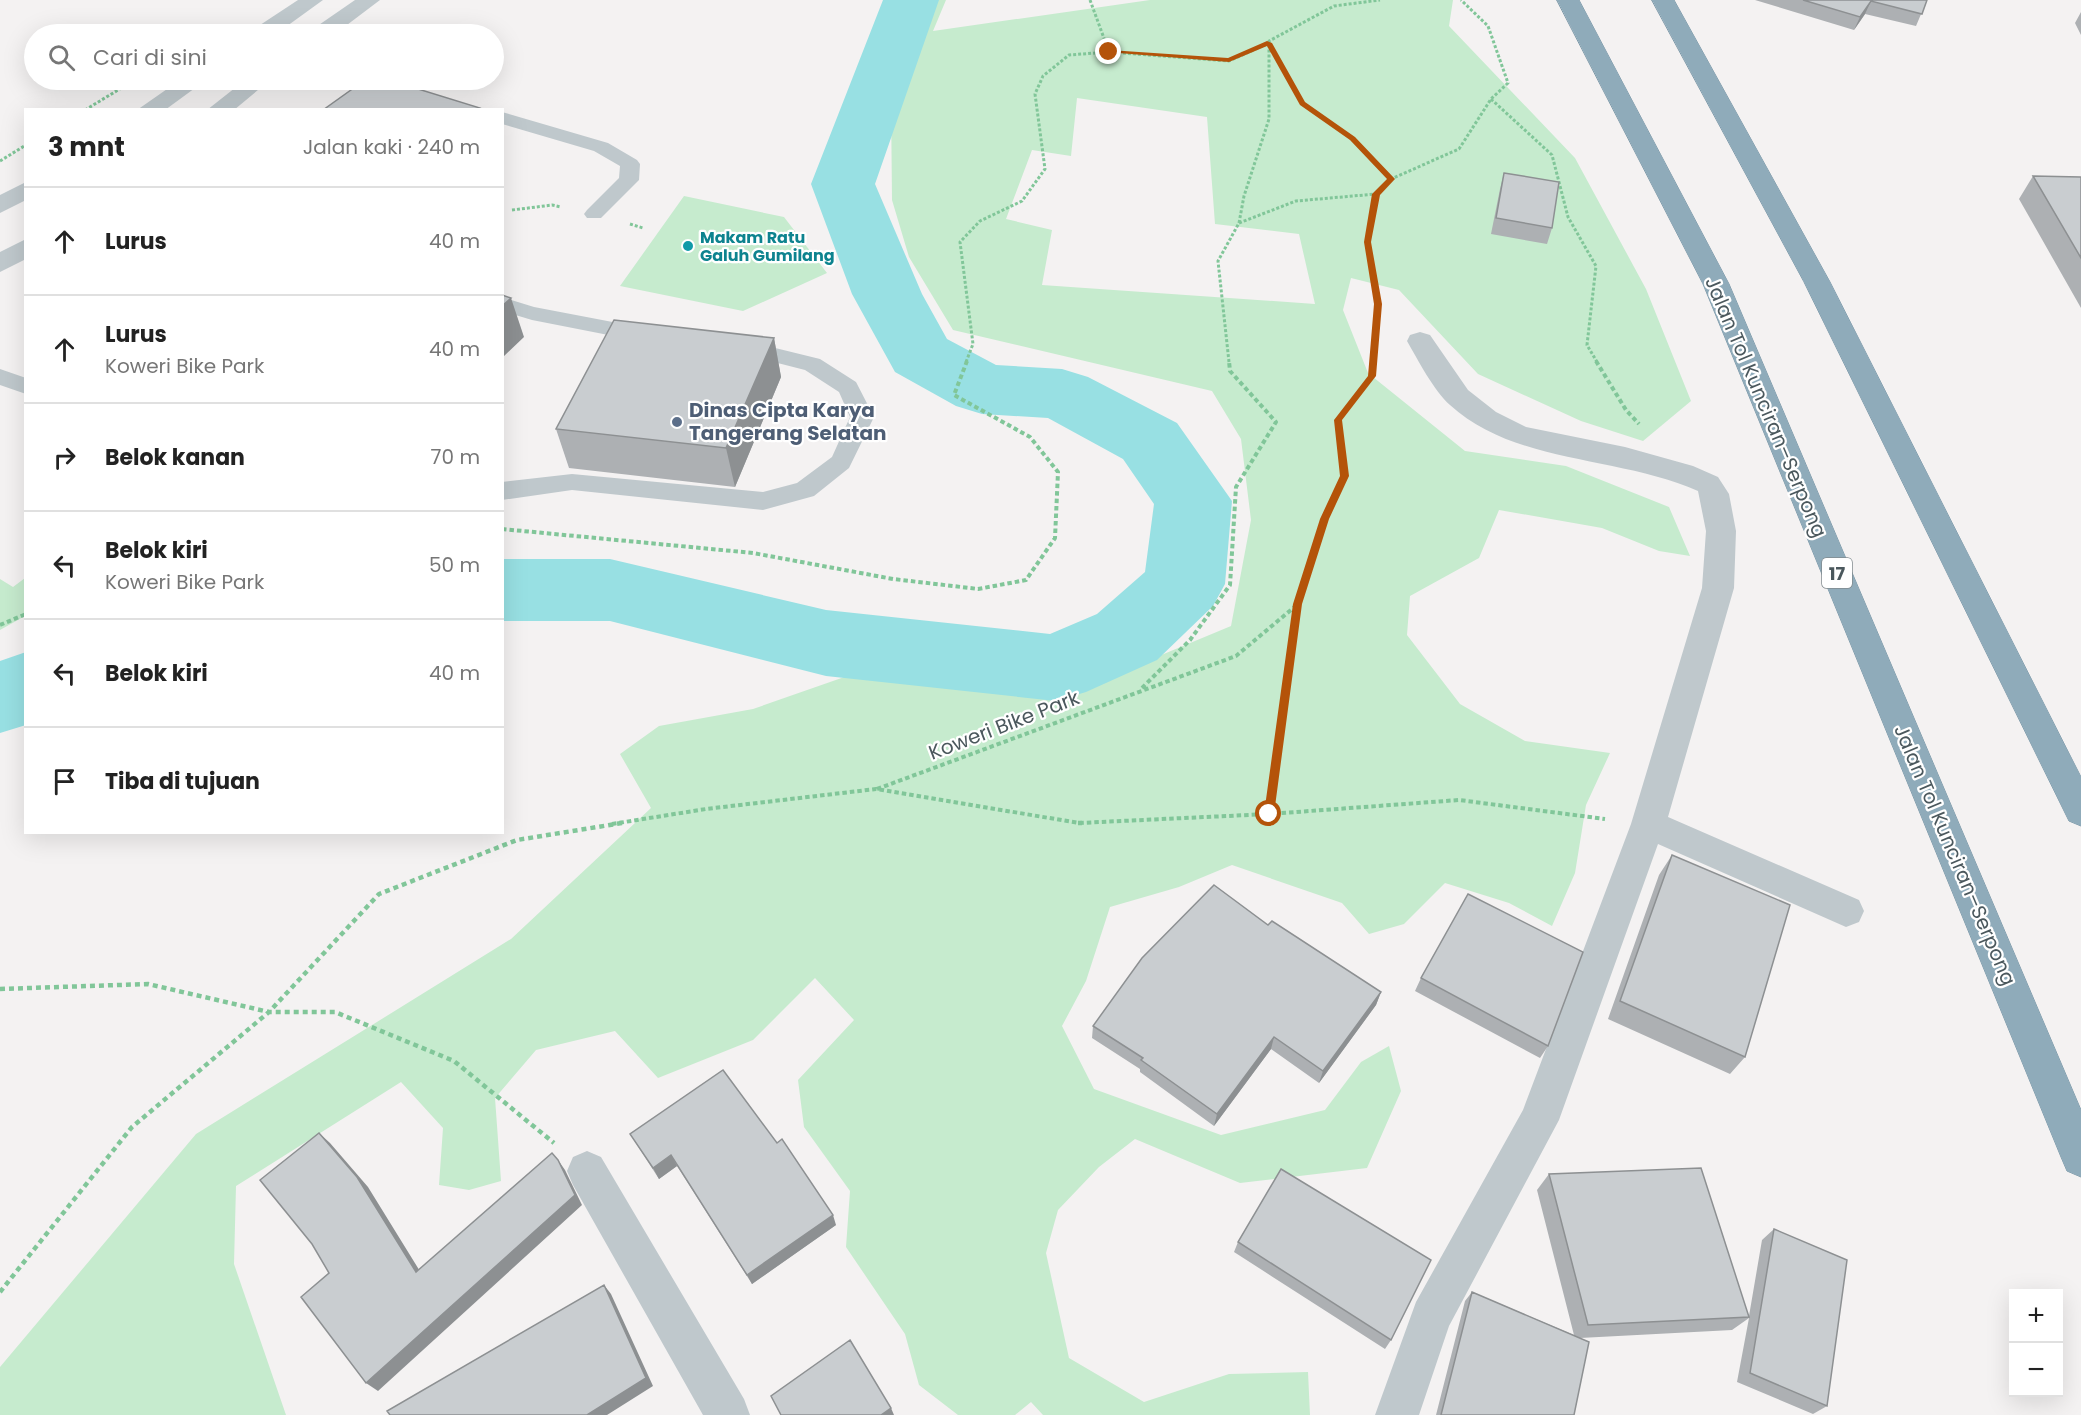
<!DOCTYPE html>
<html lang="id">
<meta charset="utf-8">
<style>
:root{--surface:#fff;--page:#f6f6f6;--text:#222;--muted:#767676;--line:#e0e0e0}
body{margin:0;font-family:Poppins,sans-serif;background:var(--page);color:var(--text)}
.controls{position:absolute;right:18px;bottom:18px;display:grid;overflow:hidden;border-radius:0px;box-shadow:0 6px 24px #0002}
.controls button{width:54px;height:54px;display:grid;place-items:center;padding:0;border:0;border-bottom:2px solid var(--line);background:var(--surface);color:var(--text);font:30px sans-serif}
.stop{position:absolute;width:18px;height:18px;margin:-14px;border:4px solid #b45309;border-radius:50%;background:#fff}
.stop.end{background:#b45309;border-color:#fff;box-shadow:0 2px 6px #0008}
.list{margin:0;padding:0;list-style:none}
h2{display:flex;justify-content:space-between;align-items:center;height:78px;margin:0;padding:0 24px;font-size:26px}
h2 small{font-size:20px;font-weight:400;color:var(--muted)}
.list li{display:grid;grid-template-columns:39px 1fr auto;gap:18px;align-items:center;box-sizing:border-box;height:108px;padding:0 24px;border-top:2px solid var(--line)}
.list b{display:block;font-size:22px;white-space:nowrap}
.list p{margin:0;font-size:20px;white-space:nowrap;color:var(--muted)}
.list em{font-size:20px;font-style:normal;color:var(--muted)}
.icon{flex:none;width:33px;height:33px;fill:none;stroke:currentColor;stroke-width:2;stroke-linecap:round;stroke-linejoin:round}
.map{position:relative;flex:none;width:2081px;height:1415px;overflow:hidden}
.search{position:absolute;background:var(--surface);box-shadow:0 6px 24px #0002;left:24px;top:24px;width:480px;height:66px;display:flex;align-items:center;gap:15px;box-sizing:border-box;padding:0 21px;border-radius:33px;color:var(--muted);font-size:22px}
.panel{position:absolute;background:var(--surface);box-shadow:0 6px 24px #0002;left:24px;top:108px;width:480px;height:726px;border-radius:0px}
.map>svg:first-child{display:block}
</style>
<div class="map">
<svg width="2081" height="1415" viewBox="0 0 2081 1415">
<rect width="100%" height="100%" fill="#f4f2f2"/>
<path fill="#c6ebce" fill-rule="evenodd" d="M 931,0 L 946,0 L 933,31 L 1150,0 L 1453,0 L 1449,26 L 1575,158 L 1646,289 L 1691,401 L 1643,441 L 1581,421 L 1478,374 L 1399,290 L 1351,278 L 1343,310 L 1368,373 L 1465,451 L 1566,466 L 1669,507 L 1690,556 L 1659,551 L 1602,528 L 1499,510 L 1479,558 L 1410,596 L 1407,635 L 1460,704 L 1525,741 L 1610,753 L 1586,805 L 1575,873 L 1552,926 L 1509,903 L 1445,883 L 1404,924 L 1369,934 L 1342,903 L 1232,865 L 1179,887 L 1110,907 L 1086,981 L 1062,1026 L 1094,1089 L 1221,1135 L 1325,1110 L 1361,1062 L 1389,1046 L 1401,1091 L 1367,1168 L 1240,1183 L 1135,1139 L 1099,1167 L 1058,1210 L 1046,1253 L 1069,1358 L 1144,1402 L 1229,1374 L 1308,1372 L 1310,1415 L 1043,1415 L 1031,1402 L 1015,1415 L 958,1415 L 919,1385 L 905,1334 L 846,1247 L 850,1191 L 804,1127 L 798,1080 L 854,1020 L 815,978 L 753,1040 L 658,1078 L 615,1031 L 536,1050 L 495,1098 L 501,1181 L 469,1190 L 439,1185 L 443,1128 L 401,1082 L 236,1186 L 234,1264 L 286,1415 L 0,1415 L 0,1367 L 196,1134 L 511,939 L 651,808 L 620,754 L 659,726 L 753,709 L 853,674 L 1009,695 L 1082,688 L 1231,626 L 1251,520 L 1241,439 L 1212,391 L 953,330 L 909,257 L 892,200 L 891,102 ZM 1077,98 L 1207,117 L 1215,224 L 1299,234 L 1315,304 L 1042,285 L 1052,230 L 1006,219 L 1032,150 L 1071,156 Z
M 684,196 L 784,217 L 827,273 L 743,311 L 620,286 Z
M 25,578 L 25,616 L 0,630 L 0,579 L 13,587 Z"/>
<g fill="none" stroke-linecap="round" stroke-linejoin="round">
<path fill="#98e0e3" fill-rule="evenodd" d="M 883,0 L 939,0 L 875,184 L 922,294 L 947,339 L 996,365 L 1062,369 L 1088,377 L 1177,423 L 1232,501 L 1225,584 L 1213,606 L 1157,660 L 1086,692 L 1056,701 L 826,676 L 610,621 L 502,621 L 502,559 L 610,559 L 826,610 L 1050,634 L 1097,614 L 1145,572 L 1154,504 L 1123,459 L 1048,418 L 982,414 L 956,406 L 895,372 L 852,294 L 811,184 Z
M 26,652 L 26,725 L 0,733 L 0,661 Z"/>
<defs>
<path id="motorway" d="M 1557,0 L 1579,0 L 1729,284 L 2081,1110 L 2081,1177 L 2067,1171 L 2061,1157 L 1703,284 Z
M 1652,0 L 1674,0 L 1830,282 L 2081,777 L 2081,826 L 2069,821 L 1804,282 Z"/>
</defs>
<use href="#motorway" stroke="#7a96a6" stroke-width="1"/>
<path stroke="#81c699" stroke-width="3" stroke-dasharray="3 2" stroke-linecap="butt" d="M 1090,0 L 1109,52
M 1491,99 L 1552,155 L 1568,217 L 1596,266 L 1587,345 L 1597,362
M 85,110 L 123,87
M 0,161 L 26,145
M 512,210 L 552,205 L 561,207
M 1239,223 L 1296,201 L 1376,194
M 630,224 L 643,228
M 966,362 L 973,344 L 960,242 L 980,221 L 1022,201 L 1045,169 L 1035,94 L 1043,76 L 1069,55 L 1109,52 L 1229,61 L 1269,43 L 1303,104 L 1352,138 L 1391,179
M 1229,362 L 1218,261 L 1239,223 L 1244,196 L 1269,119 L 1269,41 L 1334,6 L 1380,0
M 1373,362 L 1378,304 L 1368,242 L 1376,194 L 1391,179 L 1459,149 L 1491,99 L 1508,83 L 1488,26 L 1461,0"/>
<path stroke="#81c699" stroke-width="4" stroke-dasharray="4.5 3" stroke-linecap="butt" d="M 1596,361 L 1626,410 L 1639,424
M 502,529 L 753,553 L 893,579 L 978,589 L 1026,580 L 1055,538 L 1058,472 L 1030,437 L 954,395 L 967,361
M 0,625 L 26,614
M 1142,688 L 1190,640 L 1230,585 L 1236,487 L 1276,422 L 1230,371 L 1229,361
M 877,789 L 1236,656 L 1298,604 L 1324,519 L 1345,476 L 1338,420 L 1372,376 L 1373,361
M 1269,814 L 1298,604
M 612,824 L 706,809 L 876,789 L 1079,823 L 1269,814 L 1459,800 L 1605,819"/>
<path stroke="#81c699" stroke-width="4.5" stroke-dasharray="5 4" stroke-linecap="butt" d="M 1078,823 L 1082,823
M 0,989 L 148,984 L 269,1012 L 335,1012 L 454,1061 L 554,1143
M 0,1292 L 132,1127 L 269,1012 L 379,894 L 517,840 L 622,823"/>
<path fill="#bfc8cc" fill-rule="evenodd" d="M 502,112 L 608,143 L 637,160 L 640,164 L 639,180 L 601,218 L 587,218 L 584,214 L 587,210 L 619,178 L 620,166 L 594,151 L 502,124 Z
M 502,297 L 534,307 L 644,328 L 652,330 L 655,335 L 652,340 L 644,342 L 532,320 L 502,311 Z
M 742,340 L 820,359 L 856,382 L 874,417 L 849,468 L 814,496 L 763,510 L 572,490 L 502,500 L 502,482 L 572,474 L 763,492 L 797,483 L 832,457 L 850,417 L 839,392 L 805,370 L 734,352 L 731,347 L 734,342 Z
M 0,369 L 26,378 L 26,394 L 0,385 Z"/>
<path fill="#bfc8cc" fill-rule="evenodd" d="M 298,0 L 323,0 L 276,34 L 251,34 L 254,29 Z
M 355,0 L 380,0 L 335,34 L 310,34 L 313,29 Z
M 180,80 L 206,80 L 165,110 L 137,110 Z
M 245,80 L 270,80 L 234,110 L 207,110 Z
M 26,182 L 26,200 L 0,213 L 0,195 Z
M 26,239 L 26,259 L 0,272 L 0,252 Z
M 1420,332 L 1430,335 L 1468,390 L 1496,412 L 1526,427 L 1625,447 L 1693,466 L 1718,477 L 1729,494 L 1736,531 L 1734,588 L 1668,817 L 1859,900 L 1864,911 L 1859,922 L 1846,927 L 1658,844 L 1559,1120 L 1449,1326 L 1419,1415 L 1375,1415 L 1416,1302 L 1523,1110 L 1631,824 L 1702,588 L 1706,531 L 1698,491 C 1619,456 1514,464 1450,405 C 1434,391 1418,360 1407,341 L 1410,335 Z
M 587,1151 L 601,1157 L 744,1399 L 750,1415 L 703,1415 L 573,1185 L 567,1171 L 573,1157 Z"/>
<use href="#motorway" fill="#8fabba" fill-rule="evenodd"/>
</g>
<path fill="#adb0b3" d="M 1755,0 L 1927,0 L 1916,26 L 1865,14 L 1854,30 Z
M 2081,12 L 2081,35 L 2075,23 Z
M 1504,173 L 1552,228 L 1547,244 L 1491,234 L 1500,189 Z
M 2033,176 L 2081,177 L 2081,308 L 2019,199 Z
M 774,338 L 781,377 L 735,487 L 569,468 L 556,429 Z
M 1672,855 L 1745,1057 L 1730,1074 L 1608,1019 L 1659,875 Z
M 1268,925 L 1381,992 L 1376,1005 L 1319,1083 L 1271,1049 L 1214,1126 L 1140,1072 L 1140,1069 L 1092,1038 L 1093,1026 Z
M 1421,978 L 1548,1046 L 1540,1058 L 1415,991 Z
M 630,1134 L 836,1225 L 752,1284 L 677,1166 L 659,1179 Z
M 1549,1174 L 1749,1316 L 1762,1240 L 1774,1229 L 1827,1406 L 1813,1414 L 1737,1382 L 1749,1318 L 1732,1330 L 1580,1338 L 1574,1415 L 1436,1415 L 1465,1301 L 1472,1292 L 1574,1335 L 1537,1190 Z
M 1238,1242 L 1391,1340 L 1385,1349 L 1234,1252 Z"/>
<path fill="#8d9092" d="M 1871,1 L 1865,14 L 1854,30 L 1860,17 Z
M 511,298 L 524,337 L 502,358 L 502,306 Z
M 774,338 L 781,377 L 735,487 L 726,448 Z
M 1381,992 L 1376,1005 L 1319,1083 L 1323,1071 Z
M 1274,1037 L 1271,1049 L 1214,1126 L 1217,1114 Z
M 319,1133 L 330,1143 L 368,1187 L 426,1281 L 416,1272 Z
M 671,1155 L 677,1166 L 659,1179 L 653,1168 Z
M 558,1160 L 565,1170 L 582,1205 L 378,1391 L 366,1383 Z
M 833,1215 L 836,1225 L 752,1284 L 747,1275 Z
M 604,1285 L 611,1294 L 653,1386 L 607,1415 L 587,1415 Z
M 891,1408 L 894,1415 L 881,1415 Z"/>
<path fill="#c9cdd0" stroke="#8d9092" stroke-width="1.5" d="M 1803,0 L 1927,0 L 1922,14 L 1871,1 L 1860,17 Z
M 365,80 L 389,80 L 480,108 L 478,110 L 323,110 Z
M 1504,173 L 1559,182 L 1552,228 L 1496,218 Z
M 2033,176 L 2081,177 L 2081,258 Z
M 502,295 L 511,298 L 502,306 Z
M 614,320 L 774,338 L 726,448 L 556,429 Z
M 1672,855 L 1790,905 L 1745,1057 L 1620,1001 Z
M 1214,885 L 1268,925 L 1272,921 L 1381,992 L 1323,1071 L 1274,1037 L 1217,1114 L 1141,1060 L 1143,1058 L 1093,1026 L 1142,958 Z
M 1468,894 L 1583,952 L 1548,1046 L 1421,978 Z
M 723,1070 L 777,1143 L 782,1139 L 833,1215 L 747,1275 L 671,1155 L 653,1168 L 630,1134 Z
M 319,1133 L 357,1177 L 416,1272 L 552,1153 L 558,1160 L 575,1195 L 366,1383 L 301,1297 L 329,1273 L 312,1244 L 260,1180 Z
M 1701,1168 L 1749,1317 L 1588,1325 L 1549,1174 Z
M 1281,1169 L 1431,1260 L 1391,1340 L 1238,1242 Z
M 1774,1229 L 1847,1260 L 1827,1406 L 1750,1373 Z
M 604,1285 L 646,1378 L 587,1415 L 390,1415 L 387,1411 Z
M 1472,1292 L 1589,1342 L 1574,1415 L 1441,1415 Z
M 850,1340 L 891,1408 L 881,1415 L 781,1415 L 771,1396 Z"/>
<path fill="#b45309" d="M 1267,41 L 1272,43 L 1305,102 L 1355,137 L 1395,179 L 1380,195 L 1371,242 L 1382,304 L 1376,376 L 1342,420 L 1349,476 L 1329,519 L 1302,604 L 1274,814 L 1269,818 L 1264,814 L 1293,604 L 1320,519 L 1340,476 L 1334,420 L 1368,376 L 1374,304 L 1364,242 L 1372,194 L 1387,179 L 1350,140 L 1300,105 L 1267,46 L 1229,62 L 1106,52 L 1109,50 L 1228,58 Z"/>
<circle fill="#0f9aa8" stroke="#fff" stroke-width="2" cx="688" cy="246" r="6"/>
<circle fill="#5c6f8a" stroke="#fff" stroke-width="2" cx="677" cy="422" r="6"/>
<g text-anchor="middle" dominant-baseline="central" stroke-width="4.5" stroke-linejoin="round" paint-order="stroke">
<g font-size="16" font-weight="bold" fill="#0d838f" stroke="#fff" text-anchor="start">
<text x="700" y="237">Makam Ratu<tspan x="700" dy="18">Galuh Gumilang</tspan></text>
</g>
<rect fill="#fff" stroke="#818a8e" stroke-width="1.5" x="1822" y="558" width="30" height="30" rx="4.5"/>
<g font-size="18" font-weight="bold" fill="#4b585d">
<text x="1837" y="573">17</text>
</g>
<g font-size="20" fill="#4b585d" stroke="#fff">
<text transform="translate(1766 407) rotate(67)">Jalan Tol Kunciran–Serpong</text>
<text transform="translate(1004 725) rotate(-21)">Koweri Bike Park</text>
<text transform="translate(1955 855) rotate(67)">Jalan Tol Kunciran–Serpong</text>
</g>
<g font-size="20" font-weight="bold" fill="#4e5e75" stroke="#fff" text-anchor="start">
<text x="689" y="410">Dinas Cipta Karya<tspan x="689" dy="23">Tangerang Selatan</tspan></text>
</g>
</g>
</svg>
<div class="controls">
<button>+</button>
<button>−</button>
</div>
<div class="stop" style="left:1269px;top:814px"></div>
<div class="stop end" style="left:1109px;top:52px"></div>
<div class="search"><svg class="icon" aria-label="search" viewBox="0 0 24 24"><circle cx="10" cy="10" r="6"/><path d="M15 15l6 6"/></svg>Cari di sini</div>
<section class="panel">
<h2>3 mnt<small>Jalan kaki · 240 m</small></h2>
<ul class="list">
<li><svg class="icon" aria-label="ahead" viewBox="0 0 24 24"><path d="M12 20V5M6 11l6-6 6 6"/></svg><div><b>Lurus</b></div><em>40 m</em></li>
<li><svg class="icon" aria-label="ahead" viewBox="0 0 24 24"><path d="M12 20V5M6 11l6-6 6 6"/></svg><div><b>Lurus</b><p>Koweri Bike Park</p></div><em>40 m</em></li>
<li><svg class="icon" aria-label="right" viewBox="0 0 24 24"><path d="M7 20v-9h11M14 6l5 5-5 5"/></svg><div><b>Belok kanan</b></div><em>70 m</em></li>
<li><svg class="icon" aria-label="left" viewBox="0 0 24 24"><path d="M17 20v-9H6M10 6l-5 5 5 5"/></svg><div><b>Belok kiri</b><p>Koweri Bike Park</p></div><em>50 m</em></li>
<li><svg class="icon" aria-label="left" viewBox="0 0 24 24"><path d="M17 20v-9H6M10 6l-5 5 5 5"/></svg><div><b>Belok kiri</b></div><em>40 m</em></li>
<li><svg class="icon" aria-label="arrive" viewBox="0 0 24 24"><path d="M6 21V4h12l-3 4 3 4H6"/></svg><div><b>Tiba di tujuan</b></div></li>
</ul>
</section>
</div>
